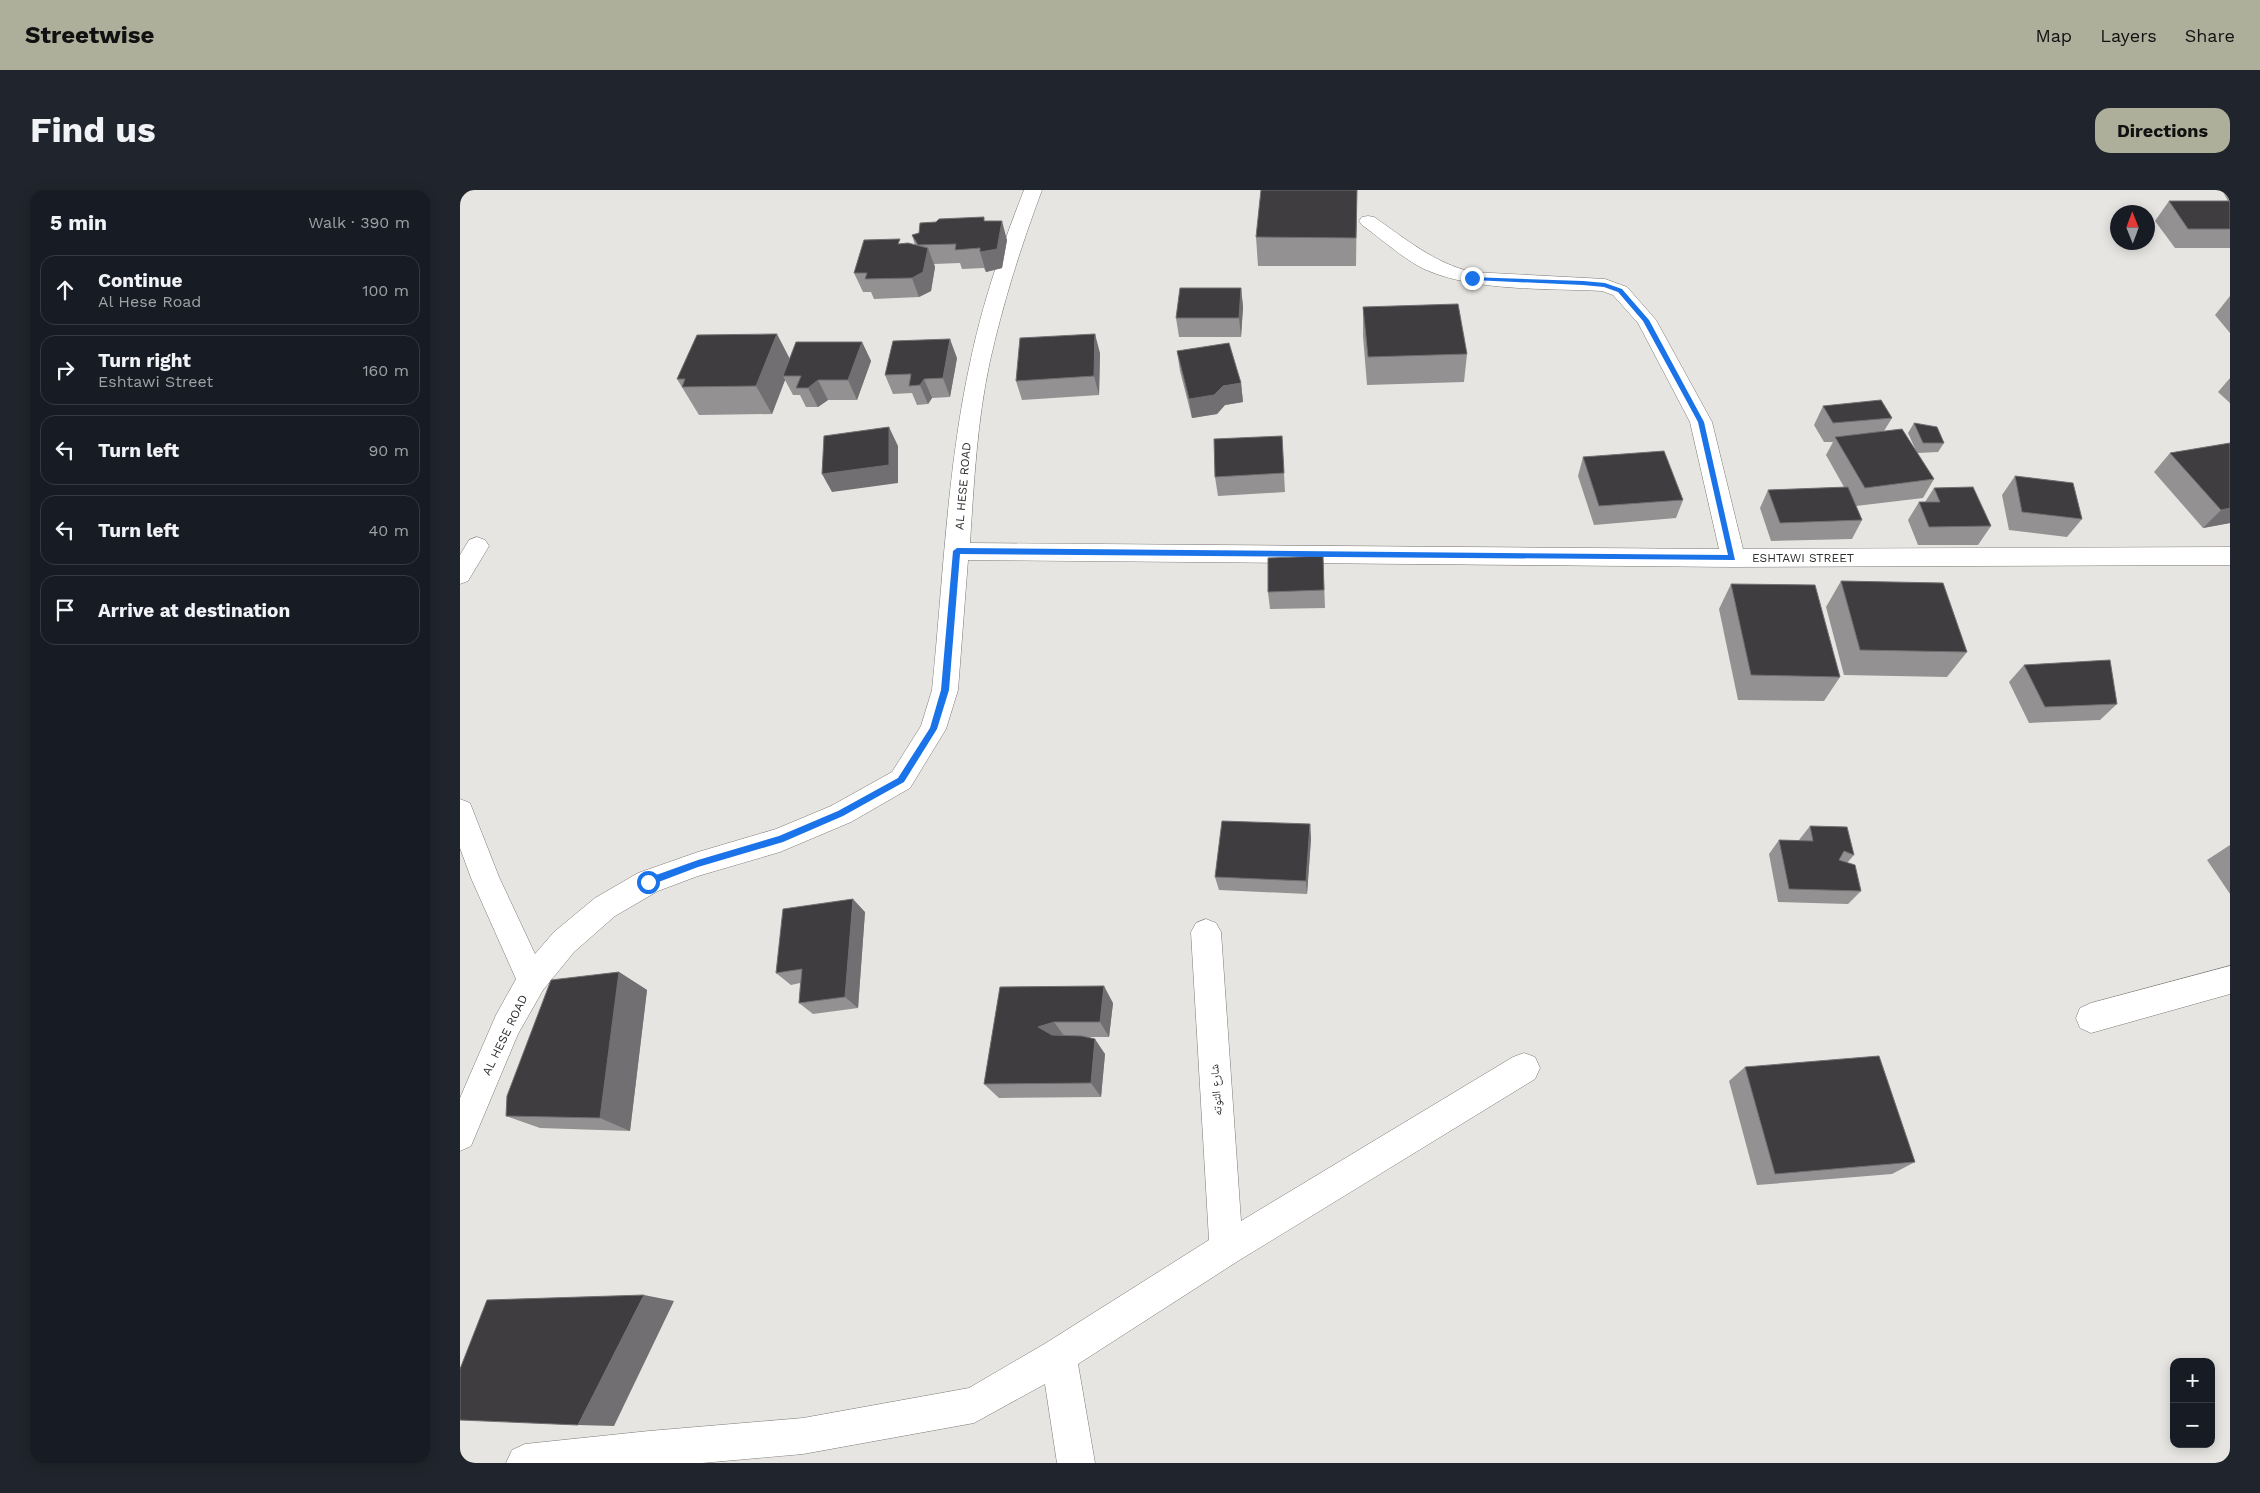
<!DOCTYPE html>
<meta charset="utf-8">
<style>
:root{--surface:#171b24;--page:#20242c;--text:#f1f3f6;--muted:#9ea1a6;--line:#363941;--accent:#adaf9a}
body{margin:0;font-family:"Work Sans","Noto Naskh Arabic",sans-serif;background:var(--page);color:var(--text)}
.controls{position:absolute;right:15px;bottom:15px;display:grid;overflow:hidden;border-radius:10px;box-shadow:0 2px 12px #0003}
.controls button{width:45px;height:45px;display:grid;place-items:center;padding:0;border:0;border-bottom:1px solid var(--line);background:var(--surface);color:var(--text);font:25px sans-serif}
.compass{position:absolute;left:1650px;top:15px;width:45px;height:45px;border-radius:50%;background:var(--surface);box-shadow:0 2px 12px #0003;rotate:359deg}
.stop{position:absolute;width:15px;height:15px;margin:-11px;border:4px solid #1a73e8;border-radius:50%;background:#fff}
.stop.end{background:#1a73e8;border-color:#fff;box-shadow:0 1px 5px #0008}
.list{margin:0;padding:0;list-style:none}
h2{display:flex;justify-content:space-between;align-items:center;height:65px;margin:0;padding:0 20px;font-size:21px}
h2 small{font-size:16px;font-weight:400;color:var(--muted)}
.list li{display:grid;grid-template-columns:32px 1fr auto;gap:15px;align-items:center;box-sizing:border-box;height:70px;margin:0 10px 10px;padding:0 10px;border:1px solid var(--line);border-radius:15px}
.list b{display:block;font-size:19px;white-space:nowrap}
.list p{margin:0;font-size:16px;white-space:nowrap;color:var(--muted)}
.list em{font-size:16px;font-style:normal;color:var(--muted)}
.icon{flex:none;width:28px;height:28px;fill:none;stroke:currentColor;stroke-width:2;stroke-linecap:round;stroke-linejoin:round}
.map{position:relative;flex:none;width:1770px;height:1273px;overflow:hidden;border-radius:15px}
header{display:flex;align-items:center;gap:30px;box-sizing:border-box;height:70px;padding:0 25px;background:var(--accent);color:#111}
header strong{font-size:24px}
nav{display:flex;gap:28px;margin-inline-start:auto;font-size:18px}
.intro{display:flex;align-items:center;justify-content:space-between;box-sizing:border-box;height:120px;padding:0 30px}
h1{margin:0;font-size:35px}
.button{padding:12px 22px;border-radius:15px;background:var(--accent);color:#111;font-size:18px;font-weight:700}
main{display:flex;gap:30px;padding:0 30px}
aside{flex:1;background:var(--surface);border-radius:15px;box-shadow:0 2px 12px #0003}
.map>svg:first-child{display:block}
</style>
<header>
<strong>Streetwise</strong>
<nav><a>Map</a><a>Layers</a><a>Share</a></nav>
</header>
<div class="intro"><h1>Find us</h1><a class="button">Directions</a></div>
<main>
<aside>
<h2>5 min<small>Walk · 390 m</small></h2>
<ul class="list">
<li><svg class="icon" aria-label="ahead" viewBox="0 0 24 24"><path d="M12 20V5M6 11l6-6 6 6"/></svg><div><b>Continue</b><p>Al Hese Road</p></div><em>100 m</em></li>
<li><svg class="icon" aria-label="right" viewBox="0 0 24 24"><path d="M7 20v-9h11M14 6l5 5-5 5"/></svg><div><b>Turn right</b><p>Eshtawi Street</p></div><em>160 m</em></li>
<li><svg class="icon" aria-label="left" viewBox="0 0 24 24"><path d="M17 20v-9H6M10 6l-5 5 5 5"/></svg><div><b>Turn left</b></div><em>90 m</em></li>
<li><svg class="icon" aria-label="left" viewBox="0 0 24 24"><path d="M17 20v-9H6M10 6l-5 5 5 5"/></svg><div><b>Turn left</b></div><em>40 m</em></li>
<li><svg class="icon" aria-label="arrive" viewBox="0 0 24 24"><path d="M6 21V4h12l-3 4 3 4H6"/></svg><div><b>Arrive at destination</b></div></li>
</ul>
</aside>
<div class="map">
<svg width="1770" height="1273" viewBox="0 0 1770 1273">
<rect width="100%" height="100%" fill="#e7e5e2"/>
<g fill="none" stroke-linecap="round" stroke-linejoin="round">
<defs>
<path id="minor" d="M 564,0 L 582,0 C 561,56 543,113 530,171 C 517,231 514,292 510,353 L 1259,359 L 1230,232 L 1178,133 L 1153,105 L 1142,101 C 1086,98 1015,102 964,79 C 945,70 920,48 902,35 L 899,31 L 902,27 L 908,26 L 914,27 C 946,49 974,73 1012,82 L 1145,89 L 1167,97 L 1196,130 L 1252,232 L 1283,359 L 1770,357 L 1770,375 L 1273,377 L 508,370 L 498,500 L 486,539 L 450,598 L 391,632 L 320,662 L 238,686 L 198,701 L 155,726 L 114,762 L 83,800 L 58,844 L 11,956 L 0,961 L 0,908 L 36,825 L 56,789 L 11,688 L 0,658 L 0,609 L 10,613 L 39,687 L 75,764 L 94,742 L 135,708 L 178,683 L 238,662 L 316,639 L 371,616 L 432,582 L 461,536 L 472,500 C 483,392 487,279 510,173 C 522,114 542,56 564,0 Z
M 17,347 L 25,350 L 29,356 L 8,391 L 0,394 L 0,365 L 9,350 Z
M 746,729 L 756,733 L 761,742 L 781,1031 L 1053,867 L 1064,863 L 1075,867 L 1080,878 L 1075,889 L 778,1071 L 618,1174 L 635,1273 L 597,1273 L 585,1194 L 514,1233 L 343,1264 L 242,1273 L 46,1273 L 52,1260 L 65,1254 L 189,1241 L 343,1228 L 509,1198 L 586,1153 L 749,1050 L 731,742 L 736,733 Z
M 1770,776 L 1770,804 L 1631,843 L 1620,838 L 1616,828 L 1620,818 L 1631,813 Z"/>
</defs>
<use href="#minor" stroke="#7c7977" stroke-width="1"/>
<use href="#minor" fill="#fff" fill-rule="evenodd"/>
</g>
<path fill="#939191" d="M 897,0 L 896,76 L 798,76 L 796,47 Z
M 1762,0 L 1770,0 L 1770,58 L 1715,58 L 1695,31 L 1709,11 L 1768,11 Z
M 526,31 L 547,50 L 542,78 L 526,82 L 524,78 L 502,79 L 500,73 L 474,74 L 475,77 L 471,101 L 459,107 L 414,109 L 411,102 L 403,102 L 394,83 L 441,54 L 455,55 L 452,45 Z
M 781,98 L 783,117 L 781,147 L 719,147 L 716,128 Z
M 1770,106 L 1770,143 L 1755,125 Z
M 903,117 L 1007,164 L 1004,192 L 907,195 L 903,146 Z
M 402,152 L 411,171 L 397,210 L 368,210 L 358,217 L 346,217 L 340,205 L 333,205 L 325,190 L 312,224 L 239,225 L 217,189 L 330,169 Z
M 717,161 L 781,193 L 783,212 L 765,215 L 757,224 L 732,228 L 720,181 Z
M 640,163 L 639,205 L 562,210 L 556,191 Z
M 497,168 L 490,207 L 472,208 L 468,214 L 457,215 L 452,203 L 433,204 L 425,185 Z
M 1770,188 L 1770,213 L 1758,202 Z
M 1363,216 L 1432,228 L 1424,241 L 1474,289 L 1463,308 L 1396,316 L 1402,330 L 1392,349 L 1311,351 L 1300,318 L 1308,300 L 1384,297 L 1366,265 L 1373,252 L 1364,252 L 1354,235 Z
M 1454,233 L 1484,253 L 1478,262 L 1457,263 L 1448,243 Z
M 822,246 L 825,302 L 758,306 L 755,287 Z
M 1770,253 L 1770,333 L 1743,338 L 1694,282 L 1710,263 Z
M 1123,267 L 1223,310 L 1216,328 L 1134,335 L 1118,286 Z
M 1555,286 L 1622,329 L 1607,347 L 1549,340 L 1542,305 Z
M 1474,298 L 1531,336 L 1518,355 L 1458,355 L 1448,330 L 1459,312 L 1465,312 Z
M 863,366 L 865,418 L 810,419 L 808,402 Z
M 1381,391 L 1507,462 L 1487,487 L 1384,485 L 1366,417 Z
M 1271,394 L 1380,487 L 1364,511 L 1278,510 L 1259,419 Z
M 1564,475 L 1657,514 L 1640,530 L 1569,533 L 1549,492 Z
M 850,634 L 851,649 L 847,704 L 759,700 L 755,687 Z
M 1350,636 L 1394,665 L 1387,673 L 1401,701 L 1388,714 L 1318,712 L 1309,664 L 1319,650 L 1339,650 Z
M 1770,655 L 1770,704 L 1747,670 Z
M 405,722 L 398,818 L 353,824 L 339,813 L 340,793 L 331,795 L 316,783 Z
M 159,782 L 187,800 L 170,941 L 80,938 L 46,926 Z
M 540,797 L 653,813 L 649,847 L 629,847 L 645,864 L 641,907 L 539,908 L 524,894 Z
M 1285,877 L 1455,972 L 1432,984 L 1297,995 L 1269,891 Z"/>
<path fill="#716f71" d="M 542,31 L 547,50 L 542,78 L 526,82 L 520,62 Z
M 468,58 L 475,77 L 471,101 L 459,107 L 452,88 Z
M 781,98 L 783,117 L 781,147 L 779,128 Z
M 317,144 L 332,173 L 323,186 L 325,190 L 312,224 L 296,196 Z
M 635,144 L 640,163 L 639,205 L 634,186 Z
M 490,149 L 497,168 L 490,207 L 483,188 Z
M 402,152 L 411,171 L 397,210 L 388,190 Z
M 464,189 L 472,208 L 468,214 L 460,195 Z
M 358,190 L 368,210 L 358,217 L 348,198 Z
M 781,193 L 783,212 L 765,215 L 757,224 L 732,228 L 729,209 L 763,196 Z
M 429,237 L 438,256 L 438,293 L 372,302 L 362,284 Z
M 1770,318 L 1770,333 L 1743,338 L 1761,320 Z
M 850,634 L 851,649 L 847,704 L 846,691 Z
M 393,709 L 405,722 L 398,818 L 385,807 Z
M 159,782 L 187,800 L 170,941 L 140,928 Z
M 644,796 L 653,813 L 649,847 L 640,832 Z
M 594,832 L 605,847 L 590,853 L 578,837 Z
M 635,849 L 645,864 L 641,907 L 631,893 Z
M 184,1105 L 214,1111 L 154,1236 L 118,1235 Z"/>
<path fill="#3f3d40" stroke="#716f71" d="M 801,0 L 897,0 L 896,48 L 796,47 Z
M 1709,11 L 1770,11 L 1770,39 L 1728,39 Z
M 524,27 L 524,31 L 542,31 L 537,59 L 520,62 L 520,58 L 495,60 L 496,54 L 458,55 L 452,45 L 459,43 L 460,33 L 476,32 L 479,29 Z
M 440,49 L 438,54 L 448,53 L 468,58 L 463,82 L 452,88 L 405,89 L 407,83 L 394,83 L 404,50 Z
M 720,98 L 781,98 L 779,128 L 716,128 Z
M 998,114 L 1007,164 L 908,167 L 903,117 Z
M 317,144 L 296,196 L 222,197 L 225,189 L 217,189 L 237,145 Z
M 635,144 L 634,186 L 556,191 L 560,148 Z
M 490,149 L 483,188 L 464,189 L 460,195 L 449,196 L 451,184 L 425,185 L 433,151 Z
M 336,152 L 402,152 L 388,190 L 358,190 L 348,198 L 336,198 L 341,186 L 323,186 Z
M 769,153 L 781,193 L 763,196 L 754,205 L 729,209 L 717,161 Z
M 1421,210 L 1432,228 L 1373,233 L 1363,216 Z
M 1454,233 L 1477,237 L 1484,253 L 1463,253 Z
M 429,237 L 429,275 L 362,284 L 364,246 Z
M 1442,239 L 1474,289 L 1405,298 L 1375,247 Z
M 822,246 L 824,283 L 755,287 L 754,249 Z
M 1770,253 L 1770,318 L 1761,320 L 1710,263 Z
M 1204,261 L 1223,310 L 1139,316 L 1123,267 Z
M 1555,286 L 1613,293 L 1622,329 L 1562,322 Z
M 1388,297 L 1402,330 L 1320,333 L 1308,300 Z
M 1513,297 L 1531,336 L 1469,337 L 1459,312 L 1480,312 L 1474,298 Z
M 863,366 L 864,400 L 808,402 L 808,368 Z
M 1381,391 L 1483,393 L 1507,462 L 1400,460 Z
M 1271,394 L 1355,395 L 1380,487 L 1291,485 Z
M 1650,470 L 1657,514 L 1585,517 L 1564,475 Z
M 762,631 L 850,634 L 846,691 L 755,687 Z
M 1350,636 L 1387,637 L 1394,665 L 1384,661 L 1379,670 L 1395,675 L 1401,701 L 1329,699 L 1319,650 L 1353,651 Z
M 393,709 L 385,807 L 339,813 L 342,779 L 316,783 L 323,719 Z
M 159,782 L 140,928 L 46,926 L 47,906 L 91,790 Z
M 644,796 L 640,832 L 594,832 L 578,837 L 592,845 L 622,846 L 635,849 L 631,893 L 524,894 L 540,797 Z
M 1419,866 L 1455,972 L 1315,984 L 1285,877 Z
M 184,1105 L 118,1235 L 0,1230 L 0,1179 L 27,1110 Z"/>
<path fill="#1a73e8" d="M 1010,87 L 1123,91 L 1145,93 L 1162,99 L 1189,130 L 1244,232 L 1275,370 L 500,364 L 489,500 L 477,539 L 444,592 L 383,626 L 323,652 L 238,677 L 188,696 L 185,695 L 185,689 L 238,670 L 319,646 L 378,621 L 438,588 L 470,538 L 481,500 L 493,361 L 497,358 L 1268,365 L 1238,232 L 1183,131 L 1158,102 L 1144,97 L 1123,95 L 1012,90 Z"/>
<g text-anchor="middle" dominant-baseline="central" stroke-width="5" stroke-linejoin="round" paint-order="stroke">
<g font-size="12" fill="#2f2e2c" stroke="#fff">
<text transform="translate(503 296) rotate(-85)">AL HESE ROAD</text>
<text x="1343" y="368">ESHTAWI STREET</text>
<text transform="translate(45 845) rotate(-64)">AL HESE ROAD</text>
<text transform="translate(756 900) rotate(-94)">شارع التوته</text>
</g>
</g>
</svg>
<div class="controls">
<button>+</button>
<button>−</button>
</div>
<svg class="compass" viewBox="-18 -18 36 36"><path d="M0-13l5 13h-10z" fill="#e53935"/><path d="M0 13l5-13h-10z" fill="#9ea1a6"/></svg>
<div class="stop" style="left:188px;top:692px"></div>
<div class="stop end" style="left:1012px;top:88px"></div>
</div>
</main>
